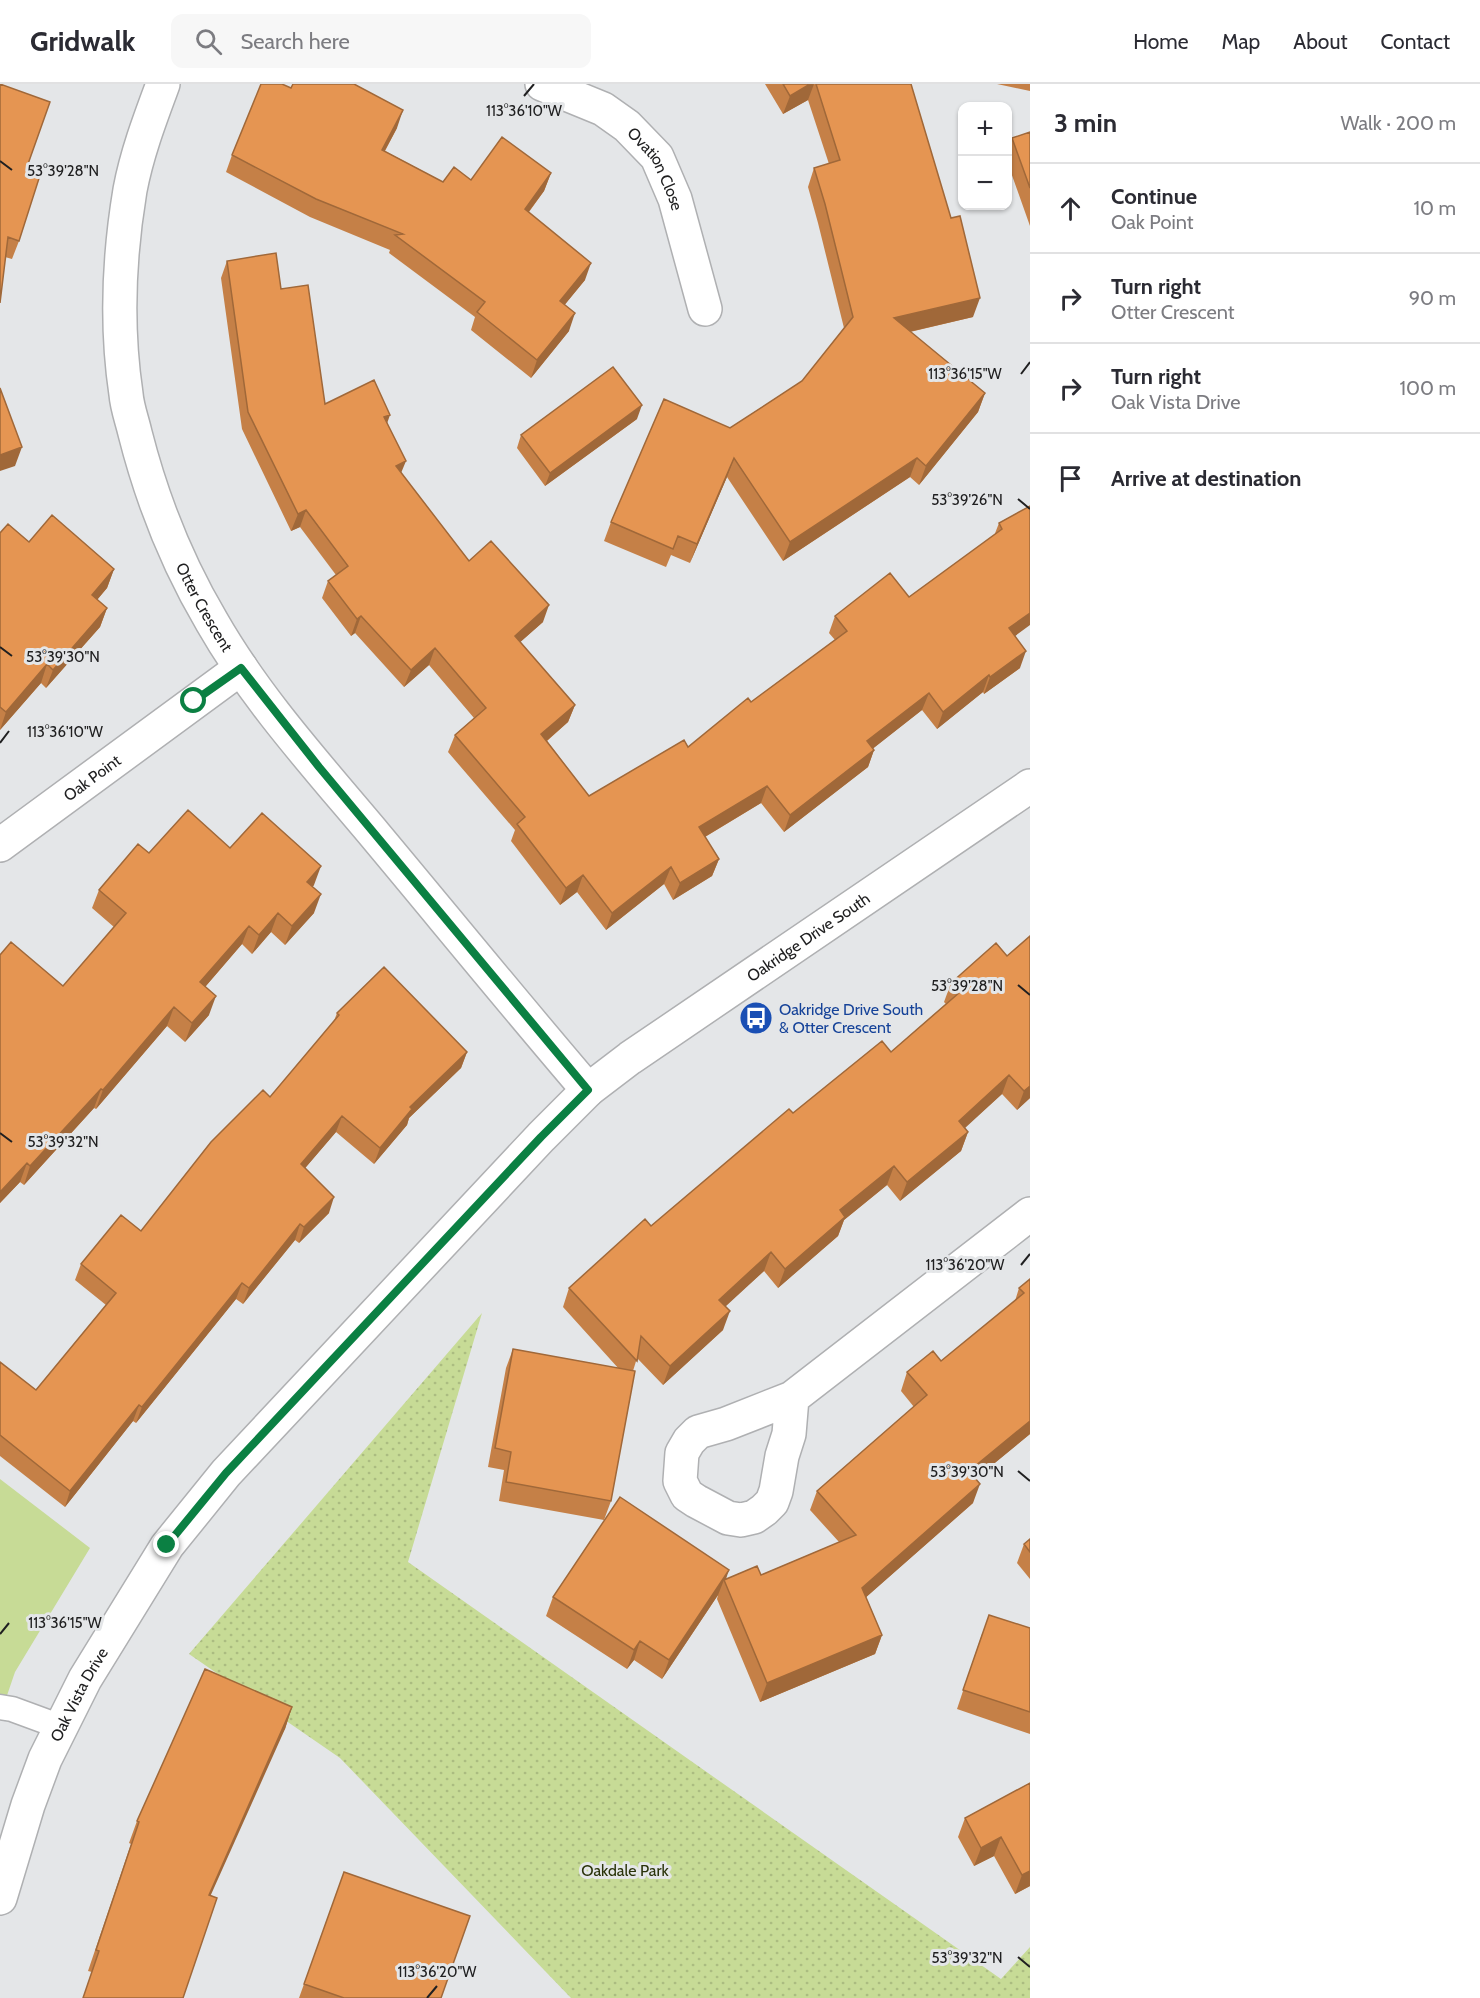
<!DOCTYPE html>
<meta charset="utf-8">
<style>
:root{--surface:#fff;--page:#f7f7f7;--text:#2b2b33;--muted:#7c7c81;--line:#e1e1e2}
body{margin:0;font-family:Cabin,sans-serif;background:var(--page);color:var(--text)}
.controls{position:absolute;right:18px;top:18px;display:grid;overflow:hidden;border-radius:12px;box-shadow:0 2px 4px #0004}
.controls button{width:54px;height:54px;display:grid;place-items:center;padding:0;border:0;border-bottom:2px solid var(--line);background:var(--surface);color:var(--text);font:30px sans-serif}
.stop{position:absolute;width:18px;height:18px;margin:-14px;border:4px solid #0b8043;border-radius:50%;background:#fff}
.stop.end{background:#0b8043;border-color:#fff;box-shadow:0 2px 6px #0008}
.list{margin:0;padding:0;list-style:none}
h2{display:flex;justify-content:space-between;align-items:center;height:78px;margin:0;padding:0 24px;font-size:26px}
h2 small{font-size:20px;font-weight:400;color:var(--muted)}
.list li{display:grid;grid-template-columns:39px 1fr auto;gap:18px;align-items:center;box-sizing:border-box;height:90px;padding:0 24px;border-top:2px solid var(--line)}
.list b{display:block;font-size:22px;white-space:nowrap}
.list p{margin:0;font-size:20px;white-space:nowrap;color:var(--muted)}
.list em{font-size:20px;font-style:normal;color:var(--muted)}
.icon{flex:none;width:33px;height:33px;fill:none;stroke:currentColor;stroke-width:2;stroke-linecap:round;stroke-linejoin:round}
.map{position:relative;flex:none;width:1030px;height:1914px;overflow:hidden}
header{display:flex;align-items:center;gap:36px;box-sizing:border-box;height:84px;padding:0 30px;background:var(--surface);border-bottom:2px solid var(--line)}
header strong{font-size:28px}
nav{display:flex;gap:33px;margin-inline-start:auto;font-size:21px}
.search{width:420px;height:54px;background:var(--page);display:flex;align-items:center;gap:15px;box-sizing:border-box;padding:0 21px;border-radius:12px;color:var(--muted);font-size:22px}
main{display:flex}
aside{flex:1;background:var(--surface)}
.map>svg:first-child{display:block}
</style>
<header>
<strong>Gridwalk</strong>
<div class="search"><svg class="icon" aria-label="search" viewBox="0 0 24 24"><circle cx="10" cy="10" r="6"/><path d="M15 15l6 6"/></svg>Search here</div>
<nav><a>Home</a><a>Map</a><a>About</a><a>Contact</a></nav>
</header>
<main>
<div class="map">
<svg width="1030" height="1914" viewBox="0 0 1030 1914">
<defs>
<pattern id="park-dots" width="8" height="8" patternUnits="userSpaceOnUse" patternTransform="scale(1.5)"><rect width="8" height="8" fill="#c7db96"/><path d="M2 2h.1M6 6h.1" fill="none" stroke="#abbc81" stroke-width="1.8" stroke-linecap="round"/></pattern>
</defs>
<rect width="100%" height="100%" fill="#e4e6e8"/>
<path fill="#c7db96" d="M 0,1395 L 90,1464 L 15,1588 L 0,1632 Z"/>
<path fill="url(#park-dots)" d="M 482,1229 L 408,1478 L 1001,1895 L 1030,1863 L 1030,1914 L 571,1914 L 340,1674 L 189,1570 Z"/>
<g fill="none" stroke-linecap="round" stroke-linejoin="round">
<defs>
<path id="service" d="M 0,1623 L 12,1625 L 61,1643"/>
<g id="minor">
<path id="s1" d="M 163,0 C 150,35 137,69 130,106 C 119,172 116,243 126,310 C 127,323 132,336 135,349 C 152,416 177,479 212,538 C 256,615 318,683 375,751 C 446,836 516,922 588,1006"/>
<path id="s2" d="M 542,0 L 603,25 L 627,42 L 657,73 L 675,115 L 705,225"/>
<path id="s3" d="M 0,761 L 241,584"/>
<path d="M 792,1314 L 789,1350 L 782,1372 L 776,1407 L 772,1418 L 764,1426 L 754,1433 L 741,1436 L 728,1434 L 696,1417 L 687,1411 L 680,1397 L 682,1369 L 689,1357 L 698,1348 L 726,1340 L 792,1314 L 1030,1130"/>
</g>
<g id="tertiary">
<path id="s4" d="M 0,1814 L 28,1721 L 45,1675 L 85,1595 L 167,1462 L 226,1389 L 541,1053 L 588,1006 L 630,974 L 1030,702"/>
</g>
</defs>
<use href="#service" stroke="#afb0b2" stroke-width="27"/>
<use href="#minor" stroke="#afb0b2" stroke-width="36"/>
<use href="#tertiary" stroke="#afb0b2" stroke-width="36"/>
<use href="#service" stroke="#fff" stroke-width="24"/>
<use href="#minor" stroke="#fff" stroke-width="33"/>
<use href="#tertiary" stroke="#fff" stroke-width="33"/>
</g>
<path fill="#c58047" d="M 0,0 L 28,80 L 19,157 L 12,175 L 5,173 Z
M 765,0 L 911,0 L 973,233 L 910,248 L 985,309 L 978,328 L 919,401 L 910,393 L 783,477 L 727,393 L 690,479 L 671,471 L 666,483 L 604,457 L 611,438 L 730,344 L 802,297 L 844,244 L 818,139 L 808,103 L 814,84 L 829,80 L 808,16 L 783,30 Z
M 997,0 L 1030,0 L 1030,7 Z
M 397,44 L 385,67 L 443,98 L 551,89 L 544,107 L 529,128 L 585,196 L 565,220 L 569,247 L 531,294 L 471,246 L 475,233 L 389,169 L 390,166 L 310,133 L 226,88 L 232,71 Z
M 1030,48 L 1030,142 L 1008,80 L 1008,67 L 1012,54 Z
M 227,177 L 281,205 L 325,320 L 387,339 L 401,389 L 469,477 L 543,538 L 520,558 L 575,621 L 568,638 L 547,657 L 589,712 L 688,663 L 751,618 L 835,556 L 829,549 L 835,532 L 909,513 L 994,452 L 999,439 L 1030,422 L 1015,552 L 1020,584 L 984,610 L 983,608 L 937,645 L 922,626 L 872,665 L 874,666 L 868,683 L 784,748 L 761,719 L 705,753 L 719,775 L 712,792 L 673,816 L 664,800 L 606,846 L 577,808 L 560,821 L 511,757 L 515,746 L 448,668 L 455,651 L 474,634 L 429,581 L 404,603 L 355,549 L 351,552 L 322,514 L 328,497 L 336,491 L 300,443 L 291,447 L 242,345 L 221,194 Z
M 637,335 L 545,402 L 517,364 L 521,351 Z
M 0,449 L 114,485 L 107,504 L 97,516 L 107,524 L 100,543 L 46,604 L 41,599 L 0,646 Z
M 230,764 L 314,801 L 312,803 L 314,829 L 285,861 L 271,848 L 252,870 L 242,860 L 205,903 L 209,931 L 185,958 L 167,942 L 96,1025 L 94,1024 L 24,1101 L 20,1098 L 0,1119 L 0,871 L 63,902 L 114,843 L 92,824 L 99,806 L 149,769 Z
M 1030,852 L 1030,1014 L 1017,1026 L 1002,1010 L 964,1044 L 968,1048 L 961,1067 L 900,1117 L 887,1101 L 844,1136 L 838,1152 L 778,1204 L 764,1187 L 725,1222 L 723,1246 L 663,1301 L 637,1274 L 633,1287 L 611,1417 L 604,1436 L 499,1417 L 504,1386 L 488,1383 L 506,1284 L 513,1265 L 619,1285 L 563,1223 L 569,1204 L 651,1142 L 793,1029 L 891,968 L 946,920 L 944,918 L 951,899 L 1007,872 Z
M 337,929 L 467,968 L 461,984 L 409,1034 L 407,1041 L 374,1080 L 336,1048 L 305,1084 L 329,1129 L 299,1159 L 295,1156 L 243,1220 L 236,1215 L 136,1339 L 133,1337 L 65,1423 L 0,1372 L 0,1278 L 36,1306 L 106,1221 L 75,1196 L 81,1180 L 141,1147 L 270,1013 L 334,937 Z
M 1030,1195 L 1030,1350 L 975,1395 L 973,1419 L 866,1513 L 882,1551 L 875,1570 L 760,1618 L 717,1515 L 718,1511 L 662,1595 L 634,1576 L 627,1585 L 546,1532 L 553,1513 L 761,1491 L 839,1458 L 810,1426 L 817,1407 L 914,1323 L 901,1307 L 907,1288 L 941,1277 L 1015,1217 L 1019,1204 Z
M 1024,1460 L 1030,1468 L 1030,1495 L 1017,1479 Z
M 1030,1544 L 1030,1650 L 957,1625 L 982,1550 Z
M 292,1623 L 285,1645 L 92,1888 L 88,1887 L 131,1760 L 129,1759 L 137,1737 Z
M 1030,1699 L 1030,1802 L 1015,1810 L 994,1772 L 974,1782 L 958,1753 L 965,1734 Z
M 344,1788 L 441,1914 L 299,1914 Z"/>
<path fill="#a06839" d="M 810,0 L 814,0 L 808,16 L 783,30 L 790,12 Z
M 403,26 L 397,44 L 376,83 L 382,66 Z
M 551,89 L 544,107 L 518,142 L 525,125 Z
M 591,179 L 585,196 L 554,234 L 560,217 Z
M 980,214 L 973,233 L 887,253 L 894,234 Z
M 575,229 L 569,247 L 531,294 L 537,276 Z
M 985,309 L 978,328 L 919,401 L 926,382 Z
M 642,321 L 637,335 L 545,402 L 550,389 Z
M 390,331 L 384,348 L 384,333 Z
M 22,363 L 15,382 L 0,387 L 0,371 Z
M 734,374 L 727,393 L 690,479 L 697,460 Z
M 917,374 L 910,393 L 783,477 L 790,458 Z
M 406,377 L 399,394 L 396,382 Z
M 306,426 L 300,443 L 291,447 L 298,430 Z
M 114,485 L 107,504 L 85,530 L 92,511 Z
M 549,521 L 543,538 L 508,569 L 515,552 Z
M 107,524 L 100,543 L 46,604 L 53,586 Z
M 1030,529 L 1030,541 L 1003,561 L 1009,544 Z
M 361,532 L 355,549 L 351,552 L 357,535 Z
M 435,564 L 429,581 L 404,603 L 411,586 Z
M 1026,567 L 1020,584 L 984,610 L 990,593 Z
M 47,580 L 41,599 L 0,646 L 6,628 Z
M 989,591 L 983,608 L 937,645 L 943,628 Z
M 929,609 L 922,626 L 861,674 L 867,657 Z
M 575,621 L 568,638 L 535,667 L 541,650 Z
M 874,666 L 868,683 L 784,748 L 790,731 Z
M 767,702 L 761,719 L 693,760 L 699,743 Z
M 719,775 L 712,792 L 673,816 L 680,799 Z
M 321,782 L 314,801 L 300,817 L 307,798 Z
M 671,783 L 664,800 L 606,846 L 612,829 Z
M 583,791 L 577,808 L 560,821 L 566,804 Z
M 321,810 L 314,829 L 285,861 L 292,842 Z
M 278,829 L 271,848 L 252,870 L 259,851 Z
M 249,842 L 242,860 L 193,917 L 200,898 Z
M 216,912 L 209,931 L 185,958 L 192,939 Z
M 174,923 L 167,942 L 96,1025 L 103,1006 Z
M 467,968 L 461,984 L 409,1034 L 407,1041 L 374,1080 L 380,1064 L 410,1023 Z
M 1009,991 L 1002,1010 L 952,1056 L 959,1037 Z
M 1030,1002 L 1030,1014 L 1017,1026 L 1024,1007 Z
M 101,1005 L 94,1024 L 24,1101 L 30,1082 Z
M 342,1032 L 336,1048 L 295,1096 L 301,1080 Z
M 968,1048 L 961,1067 L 900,1117 L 907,1098 Z
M 27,1079 L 20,1098 L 0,1119 L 0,1108 Z
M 894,1082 L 887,1101 L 844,1136 L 838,1152 L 778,1204 L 785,1185 L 840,1126 Z
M 334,1113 L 329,1129 L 299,1159 L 304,1143 Z
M 300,1140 L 295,1156 L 243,1220 L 249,1204 Z
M 771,1168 L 764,1187 L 712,1235 L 719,1216 Z
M 242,1199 L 236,1215 L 136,1339 L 142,1323 Z
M 730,1227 L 723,1246 L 663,1301 L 670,1282 Z
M 139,1321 L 133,1337 L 65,1423 L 70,1407 Z
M 1030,1337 L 1030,1350 L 962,1406 L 969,1387 Z
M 980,1400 L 973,1419 L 855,1523 L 862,1504 Z
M 729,1486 L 725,1498 L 724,1496 L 718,1511 L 662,1595 L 669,1576 Z
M 882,1551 L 875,1570 L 760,1618 L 767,1599 Z
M 640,1557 L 634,1576 L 627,1585 L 634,1566 Z
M 292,1623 L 285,1645 L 201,1833 L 209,1811 Z
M 1001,1753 L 994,1772 L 974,1782 L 981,1764 Z
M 1030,1787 L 1030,1802 L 1015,1810 L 1022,1791 Z"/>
<path fill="#e59552" stroke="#a06839" stroke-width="1.5" d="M 0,0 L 50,18 L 28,80 L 42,85 L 19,157 L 8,153 L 0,219 Z
M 261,0 L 282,0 L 291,4 L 293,0 L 354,0 L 403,26 L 382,66 L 443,98 L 454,83 L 471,96 L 502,53 L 551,89 L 525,125 L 591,179 L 560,217 L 575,229 L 537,276 L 477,228 L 485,218 L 395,151 L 403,150 L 316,115 L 232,71 Z
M 783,0 L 810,0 L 790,12 Z
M 816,0 L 911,0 L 951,134 L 960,132 L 980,214 L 894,234 L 985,309 L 926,382 L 917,374 L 790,458 L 734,374 L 697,460 L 678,452 L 673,465 L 611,438 L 664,315 L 730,344 L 802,297 L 853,233 L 825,120 L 814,84 L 840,76 Z
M 1030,48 L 1030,104 L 1012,54 Z
M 276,169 L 281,205 L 308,201 L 325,320 L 374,296 L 390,331 L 384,333 L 406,377 L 396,382 L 469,477 L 491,457 L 549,521 L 515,552 L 575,621 L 541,650 L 589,712 L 684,656 L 688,663 L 748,614 L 751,618 L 847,547 L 835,532 L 890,489 L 909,513 L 1002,445 L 999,439 L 1030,422 L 1030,529 L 1009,544 L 1026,567 L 990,593 L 989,591 L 943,628 L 929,609 L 867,657 L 874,666 L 790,731 L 767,702 L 699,743 L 719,775 L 680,799 L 671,783 L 612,829 L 583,791 L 566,804 L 517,740 L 525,733 L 455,651 L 486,624 L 435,564 L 411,586 L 361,532 L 357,535 L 328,497 L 348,482 L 306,426 L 298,430 L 248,328 L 227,177 Z
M 613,283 L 642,321 L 550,389 L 521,351 Z
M 0,304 L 22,363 L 0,371 Z
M 52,431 L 114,485 L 92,511 L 107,524 L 53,586 L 47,580 L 6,628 L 0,623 L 0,449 L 8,440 L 29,458 Z
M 188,726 L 230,764 L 262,729 L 321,782 L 307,798 L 321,810 L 292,842 L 278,829 L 259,851 L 249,842 L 200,898 L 216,912 L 192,939 L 174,923 L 103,1006 L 101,1005 L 30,1082 L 27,1079 L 0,1108 L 0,871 L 11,858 L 63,902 L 126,829 L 99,806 L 138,760 L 149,769 Z
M 1030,852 L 1030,1002 L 1024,1007 L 1009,991 L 959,1037 L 968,1048 L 907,1098 L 894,1082 L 840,1126 L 845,1133 L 785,1185 L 771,1168 L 719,1216 L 730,1227 L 670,1282 L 641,1252 L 637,1277 L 569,1204 L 645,1135 L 651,1142 L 789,1025 L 793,1029 L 882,957 L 891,968 L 960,908 L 951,899 L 996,859 L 1007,872 Z
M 384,883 L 467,968 L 410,1023 L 412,1025 L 380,1064 L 342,1032 L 301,1080 L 334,1113 L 304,1143 L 300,1140 L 249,1204 L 242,1199 L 142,1323 L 139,1321 L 70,1407 L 0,1351 L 0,1278 L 36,1306 L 116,1209 L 81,1180 L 121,1131 L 141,1147 L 211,1058 L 263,1006 L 270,1013 L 339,931 L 337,929 Z
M 1030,1195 L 1030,1337 L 969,1387 L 980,1400 L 862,1504 L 882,1551 L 767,1599 L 724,1496 L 757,1482 L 761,1491 L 856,1451 L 817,1407 L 927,1311 L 907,1288 L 933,1267 L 941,1277 L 1024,1209 L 1019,1204 Z
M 513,1265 L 635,1287 L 611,1417 L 506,1398 L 511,1368 L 495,1364 Z
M 620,1413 L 729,1486 L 669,1576 L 640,1557 L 634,1566 L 553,1513 Z
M 1030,1455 L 1030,1468 L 1024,1460 Z
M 989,1531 L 1030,1544 L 1030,1628 L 963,1606 Z
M 205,1585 L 292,1623 L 209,1811 L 217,1814 L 183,1914 L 83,1914 L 99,1867 L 96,1866 L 139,1738 L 137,1737 Z
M 1030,1699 L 1030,1787 L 1022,1791 L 1001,1753 L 981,1764 L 965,1734 Z
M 344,1788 L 470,1832 L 441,1914 L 344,1914 L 304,1900 Z"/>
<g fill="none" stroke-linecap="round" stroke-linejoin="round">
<path stroke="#0b8043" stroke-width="8" d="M 167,1461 L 226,1389 L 541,1053 L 588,1006 L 319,683 L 241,584 L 194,617"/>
</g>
<path fill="none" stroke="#202021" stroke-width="2" d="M 524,12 L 534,0M 0,77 L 12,86M 1021,290 L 1030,278M 1018,415 L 1030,425M 0,563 L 12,572M 0,659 L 9,647M 1018,901 L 1030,911M 0,1049 L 12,1058M 1021,1181 L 1030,1170M 1018,1387 L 1030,1397M 0,1550 L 9,1539M 1018,1873 L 1030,1883M 427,1914 L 437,1902"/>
<defs>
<symbol id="bus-disc" viewBox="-11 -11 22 22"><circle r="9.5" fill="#1a4fb4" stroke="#e4e6e8"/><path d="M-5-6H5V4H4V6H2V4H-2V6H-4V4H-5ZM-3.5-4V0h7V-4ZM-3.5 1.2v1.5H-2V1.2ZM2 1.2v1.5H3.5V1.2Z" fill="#fff"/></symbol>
</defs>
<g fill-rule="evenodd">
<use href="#bus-disc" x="737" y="915" width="38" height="38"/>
</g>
<g text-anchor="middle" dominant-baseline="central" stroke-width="6" stroke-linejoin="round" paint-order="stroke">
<g font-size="16" fill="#202021" stroke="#e4e6e8">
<text stroke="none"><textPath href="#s2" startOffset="148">Ovation Close</textPath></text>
<text stroke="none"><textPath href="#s1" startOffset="544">Otter Crescent</textPath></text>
<text stroke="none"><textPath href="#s3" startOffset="114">Oak Point</textPath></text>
<text stroke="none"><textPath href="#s4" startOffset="1281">Oakridge Drive South</textPath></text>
<text stroke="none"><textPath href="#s4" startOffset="219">Oak Vista Drive</textPath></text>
</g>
<g font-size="16" fill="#164399" stroke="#e4e6e8" text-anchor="start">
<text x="779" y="925">Oakridge Drive South<tspan x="779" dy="18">&amp; Otter Crescent</tspan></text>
</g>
<g font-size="16" fill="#2a330a" stroke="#e4e6e8">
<text x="625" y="1786">Oakdale Park</text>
</g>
</g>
<g font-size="15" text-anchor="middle" fill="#202021" stroke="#e4e6e8" stroke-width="6" stroke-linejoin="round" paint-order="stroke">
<text x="524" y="32">113°36'10"W</text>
<text x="63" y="92">53°39'28"N</text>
<text x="965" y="295">113°36'15"W</text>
<text x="967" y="421">53°39'26"N</text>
<text x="63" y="578">53°39'30"N</text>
<text x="65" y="653">113°36'10"W</text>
<text x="967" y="907">53°39'28"N</text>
<text x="63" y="1063">53°39'32"N</text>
<text x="965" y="1186">113°36'20"W</text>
<text x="967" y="1393">53°39'30"N</text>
<text x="65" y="1544">113°36'15"W</text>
<text x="967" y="1879">53°39'32"N</text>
<text x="437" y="1893">113°36'20"W</text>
</g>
</svg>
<div class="controls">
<button>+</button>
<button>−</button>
</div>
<div class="stop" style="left:194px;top:617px"></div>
<div class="stop end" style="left:167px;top:1461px"></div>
</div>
<aside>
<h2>3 min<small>Walk · 200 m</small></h2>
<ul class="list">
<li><svg class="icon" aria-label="ahead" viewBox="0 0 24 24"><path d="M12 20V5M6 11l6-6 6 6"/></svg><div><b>Continue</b><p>Oak Point</p></div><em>10 m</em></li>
<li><svg class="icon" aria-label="right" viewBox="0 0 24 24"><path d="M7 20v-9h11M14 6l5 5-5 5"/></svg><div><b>Turn right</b><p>Otter Crescent</p></div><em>90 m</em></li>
<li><svg class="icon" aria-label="right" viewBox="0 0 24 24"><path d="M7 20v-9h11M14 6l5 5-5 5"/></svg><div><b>Turn right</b><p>Oak Vista Drive</p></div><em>100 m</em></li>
<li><svg class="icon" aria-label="arrive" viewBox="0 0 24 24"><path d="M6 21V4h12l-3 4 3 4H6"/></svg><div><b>Arrive at destination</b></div></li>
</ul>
</aside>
</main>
